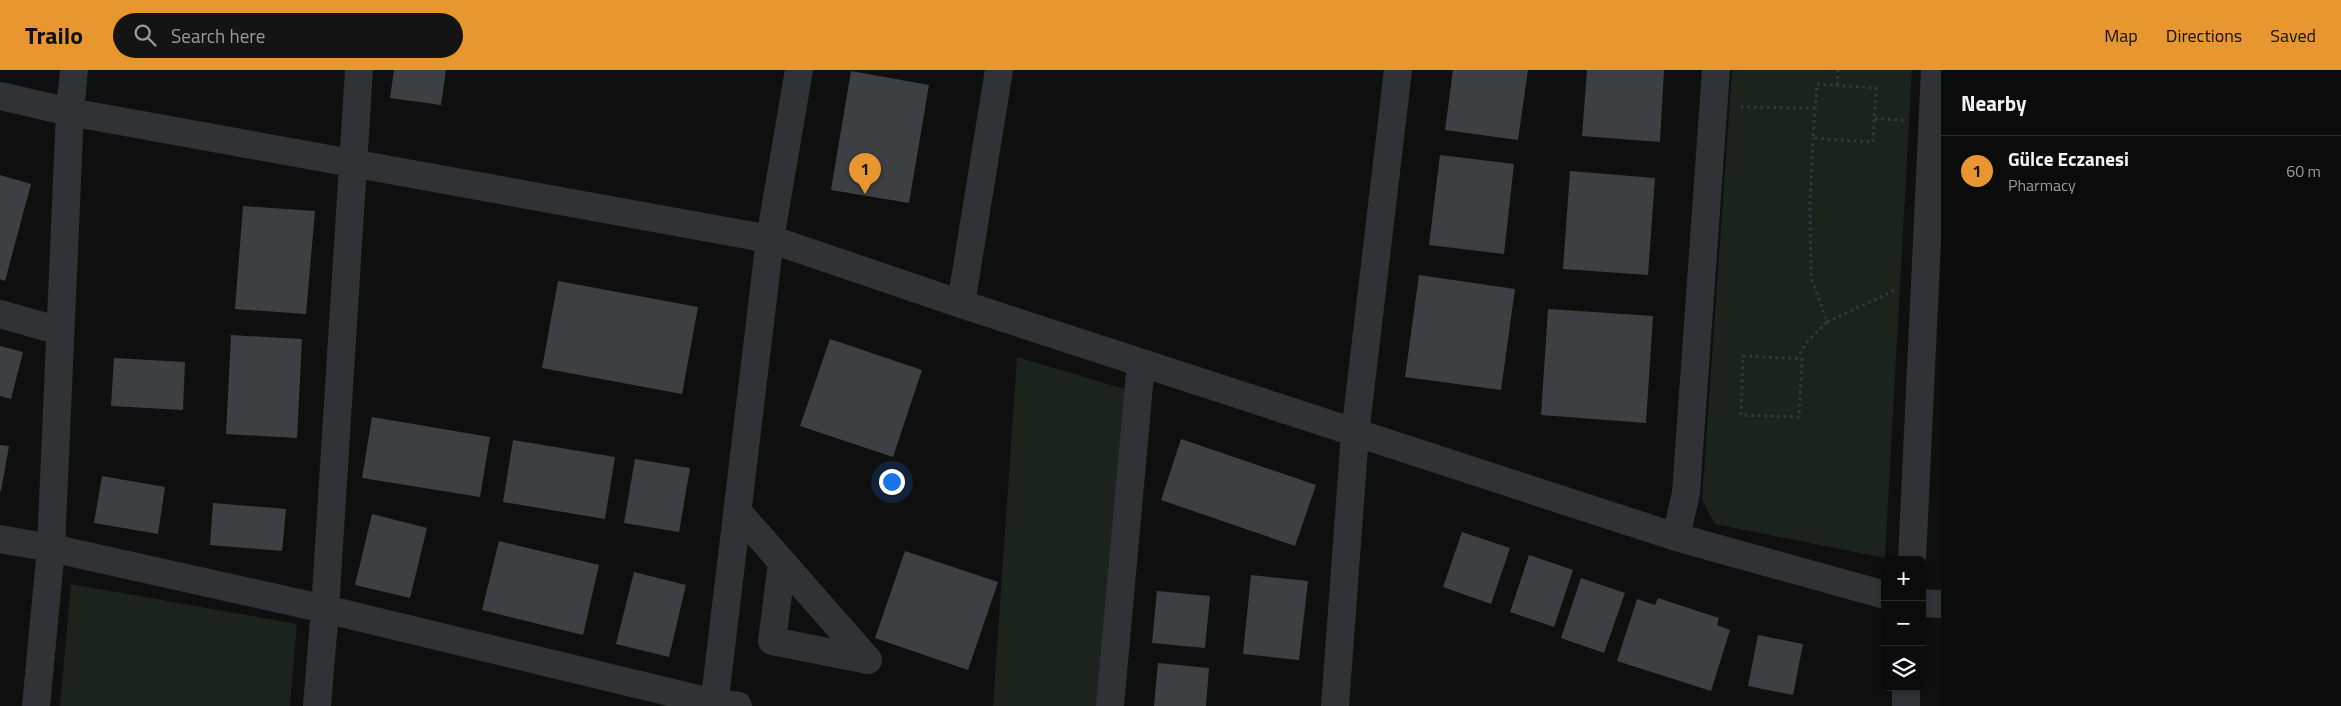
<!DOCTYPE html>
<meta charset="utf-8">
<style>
:root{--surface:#0b0b0c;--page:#141415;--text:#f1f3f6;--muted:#9a9b9d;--line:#2b2b2d;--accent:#e8962f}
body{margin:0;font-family:"Titillium Web",sans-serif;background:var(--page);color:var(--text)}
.controls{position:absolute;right:15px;bottom:15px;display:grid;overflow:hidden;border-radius:8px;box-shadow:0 2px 8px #0003}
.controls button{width:45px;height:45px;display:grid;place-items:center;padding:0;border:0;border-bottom:1px solid var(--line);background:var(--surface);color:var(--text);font:25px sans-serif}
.you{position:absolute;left:891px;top:411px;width:18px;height:18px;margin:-12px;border:4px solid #fff;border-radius:50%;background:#1a73e8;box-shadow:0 0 0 8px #1a73e833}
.badge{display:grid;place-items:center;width:32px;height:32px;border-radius:50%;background:var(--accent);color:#111;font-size:16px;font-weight:700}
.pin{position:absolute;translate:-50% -41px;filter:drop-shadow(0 1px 2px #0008)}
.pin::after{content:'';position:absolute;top:26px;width:18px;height:15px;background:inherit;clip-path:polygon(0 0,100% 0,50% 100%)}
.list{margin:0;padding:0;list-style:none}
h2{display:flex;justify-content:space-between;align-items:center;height:65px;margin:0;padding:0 20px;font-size:21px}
h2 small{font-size:16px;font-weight:400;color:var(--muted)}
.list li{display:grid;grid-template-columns:32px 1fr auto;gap:15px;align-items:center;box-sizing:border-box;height:70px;padding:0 20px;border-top:1px solid var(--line)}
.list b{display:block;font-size:19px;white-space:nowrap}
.list p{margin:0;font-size:16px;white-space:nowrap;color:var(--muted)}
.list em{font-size:16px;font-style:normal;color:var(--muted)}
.icon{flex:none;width:28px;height:28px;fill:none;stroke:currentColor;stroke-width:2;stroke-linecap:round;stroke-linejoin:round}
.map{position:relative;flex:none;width:1941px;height:636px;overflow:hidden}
header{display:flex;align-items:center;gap:30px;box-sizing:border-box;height:70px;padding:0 25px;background:var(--accent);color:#111}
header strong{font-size:24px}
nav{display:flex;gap:28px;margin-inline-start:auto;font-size:18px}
.search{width:350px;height:45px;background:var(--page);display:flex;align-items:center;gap:12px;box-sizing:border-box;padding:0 18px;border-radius:28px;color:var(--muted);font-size:19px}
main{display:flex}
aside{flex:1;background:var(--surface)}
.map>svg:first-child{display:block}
</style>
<header>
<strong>Trailo</strong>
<div class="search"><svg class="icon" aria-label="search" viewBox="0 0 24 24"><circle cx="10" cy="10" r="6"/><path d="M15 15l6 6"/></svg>Search here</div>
<nav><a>Map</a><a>Directions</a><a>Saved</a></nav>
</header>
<main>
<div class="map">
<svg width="1941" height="636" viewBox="0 0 1941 636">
<rect width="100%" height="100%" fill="#0f0f10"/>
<path fill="#1c231c" d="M 1732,0 L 1912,0 L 1885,488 L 1715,454 L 1702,430 Z
M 1017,287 L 1128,320 L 1100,636 L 993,636 Z
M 71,514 L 297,554 L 290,636 L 60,636 Z"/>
<path fill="#3e3f43" d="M 394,0 L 446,0 L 441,35 L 390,28 Z
M 1453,0 L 1528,0 L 1518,70 L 1445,60 Z
M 1587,0 L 1664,0 L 1660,72 L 1582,66 Z
M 851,1 L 929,15 L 909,133 L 831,120 Z
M 1440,85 L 1514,94 L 1504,184 L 1429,175 Z
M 1570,101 L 1655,108 L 1648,205 L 1563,199 Z
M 0,105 L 31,114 L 5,211 L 0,209 Z
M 243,136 L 315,141 L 306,244 L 235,239 Z
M 1419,205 L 1515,219 L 1501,320 L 1405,307 Z
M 558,211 L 698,237 L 682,324 L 542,298 Z
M 1548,239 L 1653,246 L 1646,353 L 1541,345 Z
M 231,265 L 302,269 L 297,368 L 226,364 Z
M 830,269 L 922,300 L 893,387 L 800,356 Z
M 0,276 L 23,282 L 11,329 L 0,326 Z
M 114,288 L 185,292 L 183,340 L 111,336 Z
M 372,347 L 490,367 L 480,427 L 362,408 Z
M 1181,369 L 1316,415 L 1295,476 L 1161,430 Z
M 513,370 L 615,387 L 605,449 L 503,432 Z
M 0,375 L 9,376 L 1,421 L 0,421 Z
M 635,389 L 690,398 L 679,462 L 624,453 Z
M 102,406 L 165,417 L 158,464 L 94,453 Z
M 213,433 L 286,439 L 282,481 L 210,475 Z
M 372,444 L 427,458 L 410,528 L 355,515 Z
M 1462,462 L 1510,478 L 1491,534 L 1443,517 Z
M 499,471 L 599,495 L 583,565 L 482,540 Z
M 905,481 L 998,512 L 968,600 L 875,568 Z
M 1529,485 L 1573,500 L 1554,557 L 1510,542 Z
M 634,502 L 686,515 L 669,587 L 616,574 Z
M 1251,505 L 1308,511 L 1299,590 L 1243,584 Z
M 1581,508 L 1625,523 L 1604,583 L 1561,568 Z
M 1157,521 L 1210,526 L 1205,578 L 1152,573 Z
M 1658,528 L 1719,548 L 1717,555 L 1730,560 L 1711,621 L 1617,591 L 1637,529 L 1655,535 Z
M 1758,565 L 1803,574 L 1793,625 L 1748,616 Z
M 1158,593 L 1209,598 L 1206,636 L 1154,636 Z"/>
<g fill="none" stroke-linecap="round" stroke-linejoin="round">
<path stroke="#36383c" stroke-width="3" stroke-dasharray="2.5 4" stroke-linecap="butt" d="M 1817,14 L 1876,18 L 1873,72 L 1813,68 Z
M 1837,15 L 1838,0
M 1741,37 L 1815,38
M 1875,49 L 1905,50
M 1827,252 L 1895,220
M 1743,286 L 1802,289 L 1799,347 L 1741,345 Z
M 1796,289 L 1807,272 L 1827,252 L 1811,207 L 1810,135 L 1813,68"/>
<path stroke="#303235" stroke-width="28" d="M 0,26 L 70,42 L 770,169 L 961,234 L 1676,467 L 1885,525
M 961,234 L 999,0
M 0,244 L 60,261
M 738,442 L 868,590 L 772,571 L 782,493
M 1676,467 L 1686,423 L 1716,0
M 0,469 L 51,478 L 325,539 L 715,633 L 738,636
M 1912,490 L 1935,0
M 1922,533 L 1941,534
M 36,636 L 51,478 L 70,42 L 74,0
M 317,636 L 325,539 L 359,0
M 714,636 L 770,169 L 799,0
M 1110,636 L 1141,293
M 1335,636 L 1355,364 L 1398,0
M 1906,636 L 1906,617"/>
</g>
</svg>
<div class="controls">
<button>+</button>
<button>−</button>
<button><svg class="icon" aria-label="layers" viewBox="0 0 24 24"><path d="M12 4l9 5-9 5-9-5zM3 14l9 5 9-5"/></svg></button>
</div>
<div class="you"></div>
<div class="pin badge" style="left:865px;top:124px">1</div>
</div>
<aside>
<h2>Nearby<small></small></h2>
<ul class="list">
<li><span class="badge">1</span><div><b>Gülce Eczanesi</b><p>Pharmacy</p></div><em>60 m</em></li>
</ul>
</aside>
</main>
